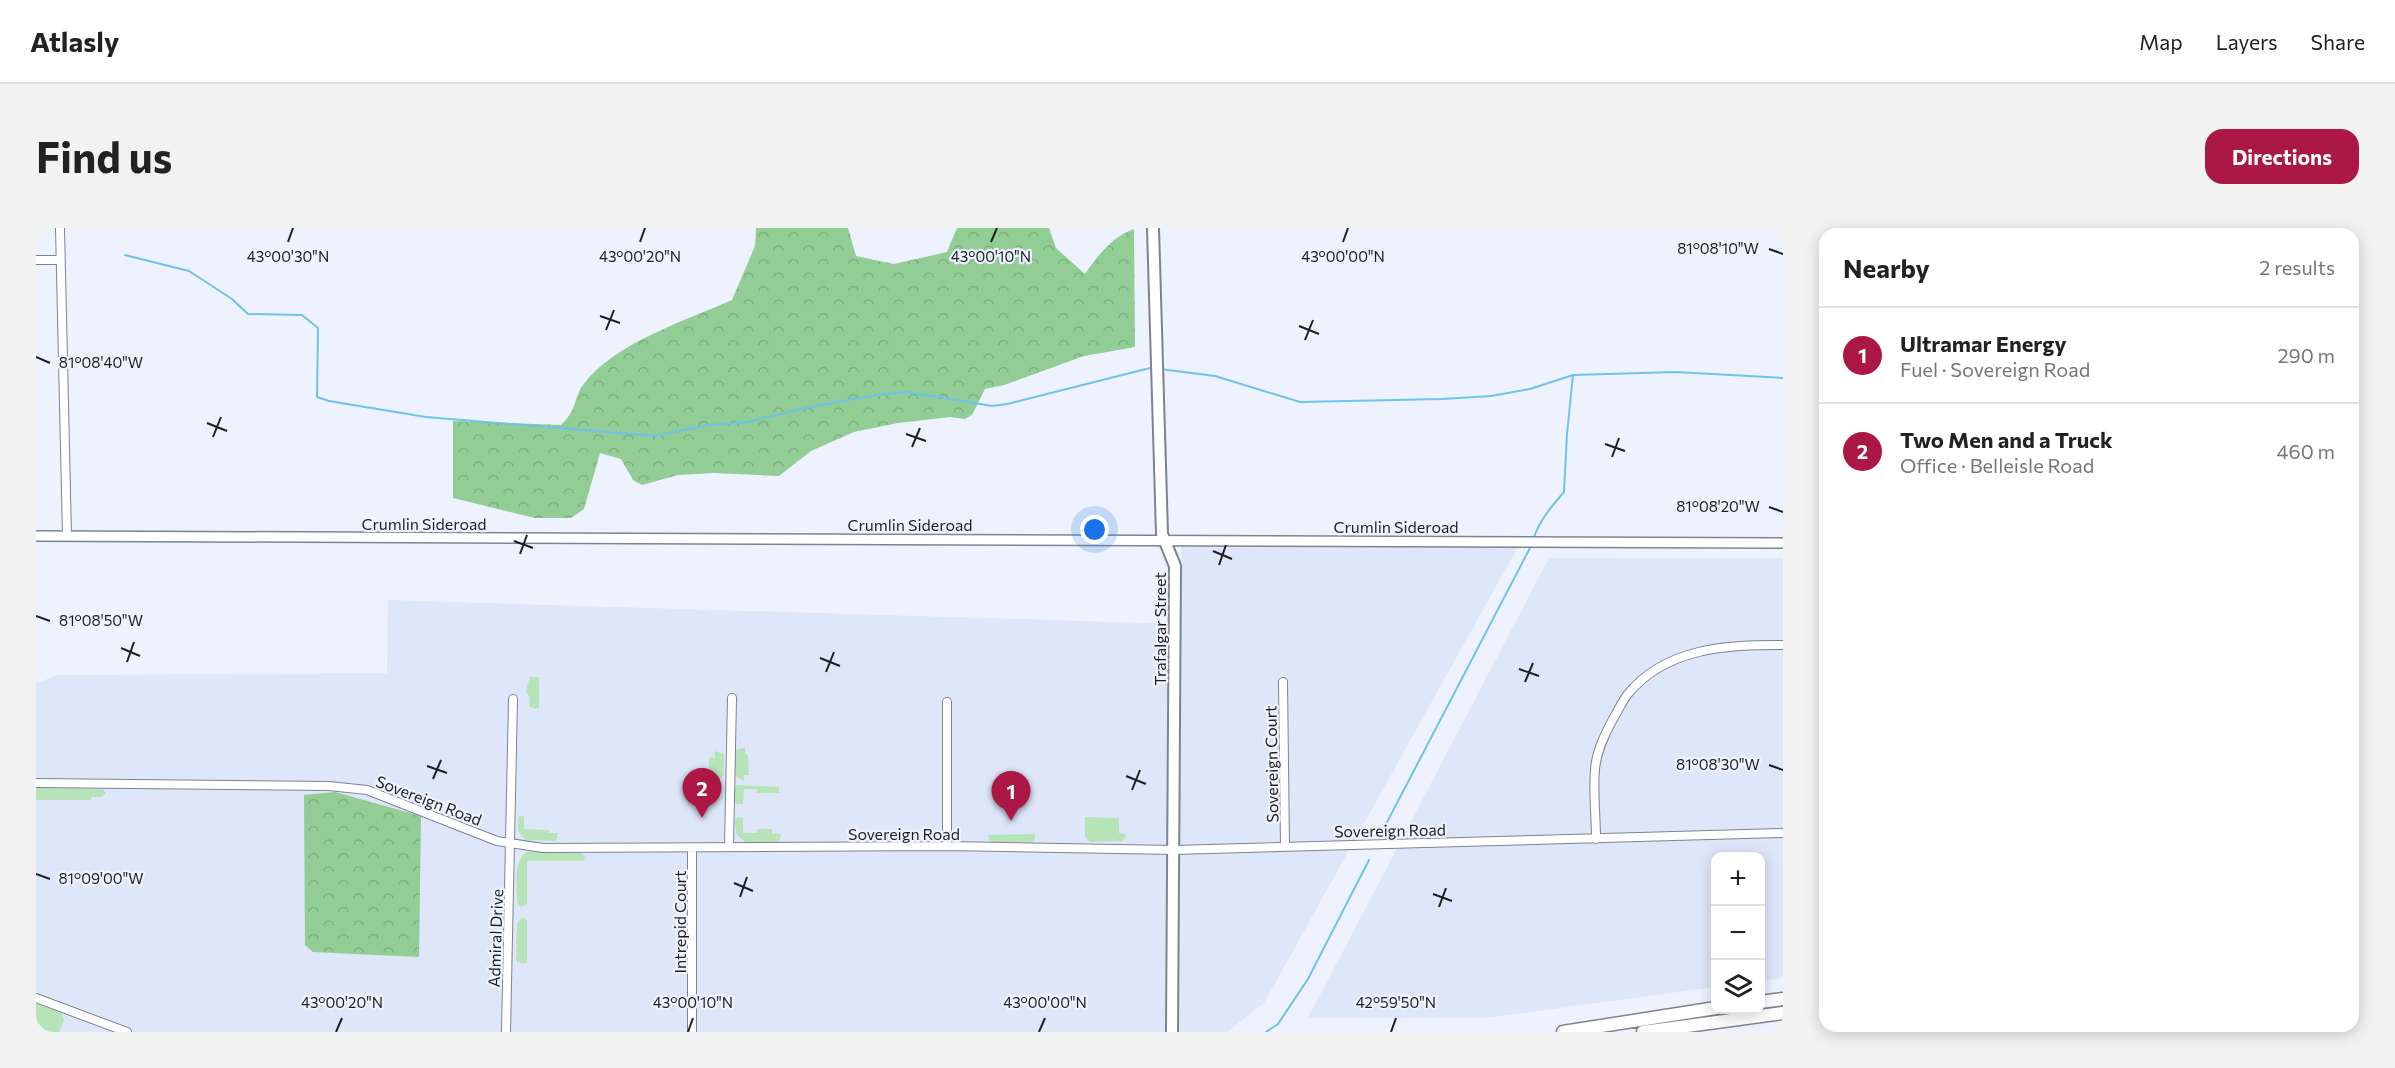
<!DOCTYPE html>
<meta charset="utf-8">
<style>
:root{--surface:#fff;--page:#f2f2f2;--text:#222;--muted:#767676;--line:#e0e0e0;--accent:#ac1846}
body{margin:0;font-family:Commissioner,sans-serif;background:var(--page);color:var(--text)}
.controls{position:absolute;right:18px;bottom:18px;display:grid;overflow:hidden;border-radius:12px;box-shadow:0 3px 15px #0003}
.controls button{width:54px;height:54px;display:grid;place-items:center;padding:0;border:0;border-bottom:2px solid var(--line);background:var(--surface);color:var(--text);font:30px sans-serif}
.you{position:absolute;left:1059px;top:302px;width:21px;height:21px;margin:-15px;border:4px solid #fff;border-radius:50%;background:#1a73e8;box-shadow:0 0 0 9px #1a73e833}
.badge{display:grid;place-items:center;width:39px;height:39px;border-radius:50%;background:var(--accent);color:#fff;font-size:20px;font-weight:700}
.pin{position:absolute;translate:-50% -50px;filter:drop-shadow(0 2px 3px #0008)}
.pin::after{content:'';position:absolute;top:32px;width:21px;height:18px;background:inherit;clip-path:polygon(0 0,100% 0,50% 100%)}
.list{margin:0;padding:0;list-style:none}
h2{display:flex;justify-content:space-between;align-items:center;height:78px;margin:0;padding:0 24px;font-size:26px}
h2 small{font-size:20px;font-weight:400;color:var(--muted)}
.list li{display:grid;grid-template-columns:39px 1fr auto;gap:18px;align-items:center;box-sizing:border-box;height:96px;padding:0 24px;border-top:2px solid var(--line)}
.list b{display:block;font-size:22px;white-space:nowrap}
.list p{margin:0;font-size:20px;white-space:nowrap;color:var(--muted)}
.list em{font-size:20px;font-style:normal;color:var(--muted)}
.icon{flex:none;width:33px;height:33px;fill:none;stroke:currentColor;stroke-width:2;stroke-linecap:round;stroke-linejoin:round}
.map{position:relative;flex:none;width:1747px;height:804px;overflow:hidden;border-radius:18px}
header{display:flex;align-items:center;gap:36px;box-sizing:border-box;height:84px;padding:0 30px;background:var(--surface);border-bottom:2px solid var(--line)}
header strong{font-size:28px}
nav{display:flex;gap:33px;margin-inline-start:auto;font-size:21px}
.intro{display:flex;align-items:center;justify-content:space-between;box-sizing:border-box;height:144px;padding:0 36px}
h1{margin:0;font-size:42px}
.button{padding:15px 27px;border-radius:18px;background:var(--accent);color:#fff;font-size:21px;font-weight:700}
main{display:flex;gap:36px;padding:0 36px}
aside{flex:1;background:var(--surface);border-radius:18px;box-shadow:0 3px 15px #0003}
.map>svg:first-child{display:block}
</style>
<header>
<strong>Atlasly</strong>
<nav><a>Map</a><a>Layers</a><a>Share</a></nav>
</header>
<div class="intro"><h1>Find us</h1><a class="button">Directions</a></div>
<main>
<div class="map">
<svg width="1747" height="804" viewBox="0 0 1747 804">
<defs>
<pattern id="forest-crowns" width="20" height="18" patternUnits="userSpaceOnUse" patternTransform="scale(1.5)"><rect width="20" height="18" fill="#91cd94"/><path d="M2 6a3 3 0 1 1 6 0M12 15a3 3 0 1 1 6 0" fill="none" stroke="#7db07f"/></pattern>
</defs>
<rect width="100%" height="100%" fill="#edf2fe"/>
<path fill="#dee6f9" d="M 1145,317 L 1483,317 L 1228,775 L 1191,804 L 0,804 L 0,456 L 20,447 L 351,445 L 352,372 L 1144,396 Z
M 1513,330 L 1747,330 L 1747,750 L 1725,753 L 1724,628 L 1680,628 L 1679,759 L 1451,790 L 1272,790 Z"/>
<path fill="#b7e3b9" d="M 494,449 L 503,449 L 503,480 L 499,481 L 493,478 L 494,470 L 490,463 Z
M 709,520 L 709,526 L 712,527 L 713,547 L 708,547 L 708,553 L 699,548 L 699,524 L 701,521 Z
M 679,523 L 688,526 L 688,547 L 684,551 L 679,551 L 679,544 L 673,545 L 673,529 L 679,530 Z
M 701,557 L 743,559 L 743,565 L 721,565 L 721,561 L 708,561 L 707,576 L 701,576 L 699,574 L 699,559 Z
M 0,560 L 67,561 L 70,565 L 66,569 L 56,569 L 55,572 L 0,572 Z
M 488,588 L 488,601 L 513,602 L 513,605 L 522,605 L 520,613 L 490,612 L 482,603 L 482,589 Z
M 702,589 L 707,590 L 707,605 L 721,605 L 721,601 L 736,601 L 736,606 L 745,606 L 743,614 L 709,614 L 700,606 L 699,591 Z
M 1049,589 L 1083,590 L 1083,605 L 1089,606 L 1090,609 L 1086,613 L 1054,614 L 1049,609 Z
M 999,606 L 999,611 L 996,614 L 957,614 L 953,612 L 952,607 Z
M 490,624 L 545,624 L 549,629 L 547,633 L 491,633 L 491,676 L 485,679 L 481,675 C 481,659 477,635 490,624 Z
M 487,689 L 491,692 L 491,734 L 488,736 L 480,733 L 481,695 Z
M 0,775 L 26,785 L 28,793 L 23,804 L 4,804 L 0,800 Z"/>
<path fill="url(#forest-crowns)" d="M 720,0 L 812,0 L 820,28 L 858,36 L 911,24 L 921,0 L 1013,0 L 1020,20 L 1049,46 C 1061,28 1077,8 1098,1 L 1099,119 L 1048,128 L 968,157 L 949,161 L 936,187 L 929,191 L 914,189 L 862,195 L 818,204 L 775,223 L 743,248 L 678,245 L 642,247 L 606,257 L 597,252 L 585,231 L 564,225 L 548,281 L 535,290 L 499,290 L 417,270 L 417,193 L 525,197 C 542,181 537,171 547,157 C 576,116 651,92 696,72 L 719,18 Z
M 299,564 L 385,588 L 383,729 L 277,724 L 269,717 L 268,567 Z"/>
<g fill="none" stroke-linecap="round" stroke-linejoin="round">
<path stroke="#6ec2eb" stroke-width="2" d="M 89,27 L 153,43 L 196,71 L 212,86 L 266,87 L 282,100 L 281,169 L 293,173 L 390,189 L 619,208 L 673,197 L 711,194 L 774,179 L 840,167 L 872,164 L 956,178 L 971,176 L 1114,140 L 1119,140
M 1124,141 L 1179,148 L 1264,174 L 1406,171 L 1455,168 L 1494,161 L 1537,147 L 1640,144 L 1747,150
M 1497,312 C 1503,293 1515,279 1528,264 L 1531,206 L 1537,147
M 1348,600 L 1495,318
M 1230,804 L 1242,796 L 1272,751 L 1333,632"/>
<defs>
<path id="minor" d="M 24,0 L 31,308
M 0,32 L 24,32
M 1247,454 L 1249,618
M 0,555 L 293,558 L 331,562 L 461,613 L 507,620 L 911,618 L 1138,622 L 1747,605
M 1560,611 C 1560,589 1557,564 1559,542 C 1560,524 1569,506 1577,491 C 1582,483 1586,474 1591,467 C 1630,419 1691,417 1747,417
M 911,618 L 911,474
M 693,619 L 696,470
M 0,770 L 91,804
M 470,804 L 477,471
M 656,804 L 656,620"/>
<path id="tertiary" d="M 0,308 L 1747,315"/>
<path id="secondary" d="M 1117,0 L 1126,306 L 1139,338 L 1136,804"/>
<path id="trunk" d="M 1724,774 L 1747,771
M 1527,804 L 1680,780
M 1607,804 L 1747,785"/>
</defs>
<use href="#minor" stroke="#7e838d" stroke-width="10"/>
<use href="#tertiary" stroke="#7e838d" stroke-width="12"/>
<use href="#secondary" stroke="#7e838d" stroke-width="14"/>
<use href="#trunk" stroke="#7e838d" stroke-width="15"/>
<use href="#minor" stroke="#fff" stroke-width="8"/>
<use href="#tertiary" stroke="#fff" stroke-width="9"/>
<use href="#secondary" stroke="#fff" stroke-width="10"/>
<use href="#trunk" stroke="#fff" stroke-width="12"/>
</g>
<path fill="none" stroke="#1d1f23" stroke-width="2" d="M 252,14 L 257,0M 604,14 L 609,0M 955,14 L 961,0M 1307,14 L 1312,0M 1733,21 L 1747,26M 564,88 L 584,95M 1263,98 L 1283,106M 570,102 L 578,82M 1269,112 L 1277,92M 0,129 L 14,135M 171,195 L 191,203M 870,206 L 890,213M 177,209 L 185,189M 1569,216 L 1589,223M 876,219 L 884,200M 1576,229 L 1583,210M 1733,279 L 1747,284M 478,313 L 497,320M 1177,323 L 1196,331M 484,326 L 491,307M 1183,337 L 1190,317M 0,388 L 14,393M 85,420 L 104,428M 784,430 L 804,438M 91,434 L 98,414M 1483,441 L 1503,448M 790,444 L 798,424M 1489,454 L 1497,435M 1733,537 L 1747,542M 391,538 L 411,545M 1090,548 L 1110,556M 397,551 L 405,532M 1096,562 L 1104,542M 0,646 L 14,651M 698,655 L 717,663M 1397,666 L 1416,673M 704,669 L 711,649M 1403,679 L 1410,660M 300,804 L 306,790M 652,804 L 657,790M 1003,804 L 1009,790M 1355,804 L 1360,790"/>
<g text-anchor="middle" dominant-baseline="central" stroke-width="4.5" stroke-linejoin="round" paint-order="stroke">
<g font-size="16" fill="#1d1f23" stroke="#edf2fe">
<text x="388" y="295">Crumlin Sideroad</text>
<text x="874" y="296">Crumlin Sideroad</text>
<text x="1360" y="298">Crumlin Sideroad</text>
<text transform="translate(1123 401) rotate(-90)">Trafalgar Street</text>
<text transform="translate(1235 536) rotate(-91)">Sovereign Court</text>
<text transform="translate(393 572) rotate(21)">Sovereign Road</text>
<text transform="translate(1354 602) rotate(-1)">Sovereign Road</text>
<text x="868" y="605">Sovereign Road</text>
<text transform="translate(643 694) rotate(-90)">Intrepid Court</text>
<text transform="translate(459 710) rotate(-88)">Admiral Drive</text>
</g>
</g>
<g font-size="15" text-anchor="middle" fill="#1d1f23" stroke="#edf2fe" stroke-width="4.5" stroke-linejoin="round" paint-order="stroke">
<text x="1682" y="26">81°08'10"W</text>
<text x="252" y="34">43°00'30"N</text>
<text x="604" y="34">43°00'20"N</text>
<text x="955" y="34">43°00'10"N</text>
<text x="1307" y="34">43°00'00"N</text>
<text x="65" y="140">81°08'40"W</text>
<text x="1682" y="284">81°08'20"W</text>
<text x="65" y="398">81°08'50"W</text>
<text x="1682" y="542">81°08'30"W</text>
<text x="65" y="656">81°09'00"W</text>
<text x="306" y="780">43°00'20"N</text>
<text x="657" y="780">43°00'10"N</text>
<text x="1009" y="780">43°00'00"N</text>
<text x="1360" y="780">42°59'50"N</text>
</g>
</svg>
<div class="controls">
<button>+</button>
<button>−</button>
<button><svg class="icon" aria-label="layers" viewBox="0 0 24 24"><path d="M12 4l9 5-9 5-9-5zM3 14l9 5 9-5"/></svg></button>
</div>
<div class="you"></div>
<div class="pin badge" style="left:975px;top:593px">1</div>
<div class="pin badge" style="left:666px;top:590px">2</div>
</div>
<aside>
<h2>Nearby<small>2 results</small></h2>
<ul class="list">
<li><span class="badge">1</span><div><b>Ultramar Energy</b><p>Fuel · Sovereign Road</p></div><em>290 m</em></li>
<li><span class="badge">2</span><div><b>Two Men and a Truck</b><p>Office · Belleisle Road</p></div><em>460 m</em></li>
</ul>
</aside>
</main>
